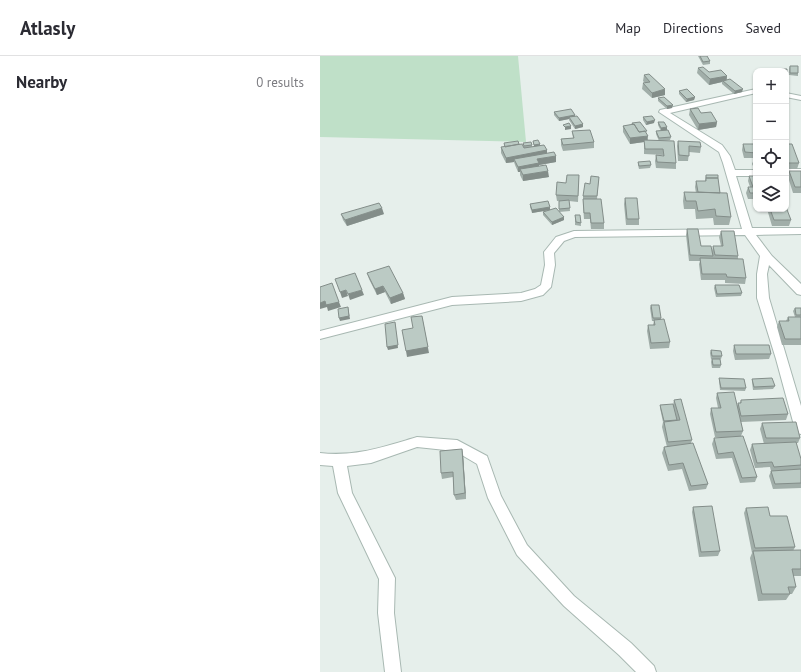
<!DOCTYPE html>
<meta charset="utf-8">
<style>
:root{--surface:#fff;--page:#f2f2f3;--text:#2b2b33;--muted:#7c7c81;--line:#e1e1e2}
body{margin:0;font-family:"PT Sans",sans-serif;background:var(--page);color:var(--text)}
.controls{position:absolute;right:12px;top:12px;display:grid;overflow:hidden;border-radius:8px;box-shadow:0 1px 3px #0004}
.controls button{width:36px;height:36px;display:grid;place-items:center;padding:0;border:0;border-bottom:1px solid var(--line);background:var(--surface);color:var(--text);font:20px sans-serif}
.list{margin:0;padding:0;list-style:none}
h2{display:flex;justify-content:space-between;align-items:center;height:52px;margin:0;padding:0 16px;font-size:17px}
h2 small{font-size:13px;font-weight:400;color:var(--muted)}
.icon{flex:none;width:22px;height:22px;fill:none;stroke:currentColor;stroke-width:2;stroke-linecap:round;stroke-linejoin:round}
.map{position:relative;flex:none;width:481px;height:616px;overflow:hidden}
header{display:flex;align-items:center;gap:24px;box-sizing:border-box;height:56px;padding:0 20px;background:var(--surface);border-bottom:1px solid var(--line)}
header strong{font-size:19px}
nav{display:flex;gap:22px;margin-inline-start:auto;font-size:14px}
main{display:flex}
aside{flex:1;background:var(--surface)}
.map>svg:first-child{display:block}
</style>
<header>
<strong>Atlasly</strong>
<nav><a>Map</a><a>Directions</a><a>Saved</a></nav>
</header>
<main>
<aside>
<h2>Nearby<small>0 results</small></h2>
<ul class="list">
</ul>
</aside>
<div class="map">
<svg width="481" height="616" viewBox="0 0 481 616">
<rect width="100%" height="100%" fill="#e6efeb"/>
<path fill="#bfe0c8" d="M 0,0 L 198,0 L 206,86 L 0,81 Z"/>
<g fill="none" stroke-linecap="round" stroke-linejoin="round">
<defs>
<path id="street" d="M 436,33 L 436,37 L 350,57 L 402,89 L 410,100 L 415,114 L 436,114 L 436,120 L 416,120 L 432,172 L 481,172 L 481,178 L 436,179 L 452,200 L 481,228 L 481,239 L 477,238 L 449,209 L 447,218 L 449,242 L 481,350 L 481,378 L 476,377 L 475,373 L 456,303 L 437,242 L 437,218 L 440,200 L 425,179 L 255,181 L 244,185 L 234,197 L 235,209 L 231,231 L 223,239 L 201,245 L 132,249 L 0,283 L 0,275 L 132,241 L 201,237 L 215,233 L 221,229 L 225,209 L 224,196 L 236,181 L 254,175 L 422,173 L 403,107 L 399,96 L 339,56 L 340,54 Z
M 466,37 L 481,40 L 481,44 L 466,41 Z
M 466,113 L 481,113 L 481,119 L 466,119 Z
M 97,381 L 137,384 L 167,400 L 181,440 L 207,489 L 254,540 L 311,587 L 334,610 L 336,616 L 316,616 L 299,599 L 244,550 L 197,499 L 168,442 L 157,408 L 135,395 L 97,391 L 51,407 L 27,410 L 32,437 L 75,522 L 74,557 L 81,616 L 65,616 L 58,557 L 59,523 L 18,437 L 13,410 L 0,409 L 0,397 C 36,401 63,391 97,381 Z"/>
</defs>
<use href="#street" stroke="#a8b8b2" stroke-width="2"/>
<use href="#street" fill="#fff" fill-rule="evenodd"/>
</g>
<path fill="#a1aea9" d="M 378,0 L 387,0 L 390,5 L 390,8 L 383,9 Z
M 470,10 L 478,17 L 478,20 L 469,19 L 469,12 Z
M 378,12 L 389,16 L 407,20 L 407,24 L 422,36 L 414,38 L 402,28 L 402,26 L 389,29 L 377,17 Z
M 324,19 L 345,39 L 332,42 L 322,33 L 323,27 L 325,27 L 323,25 Z
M 359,35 L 375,41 L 374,44 L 366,46 L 359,38 Z
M 338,42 L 352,52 L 347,53 L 338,45 Z
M 370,53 L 381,57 L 397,66 L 396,71 L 378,74 L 369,59 Z
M 234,56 L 255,60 L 263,68 L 263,71 L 255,73 L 249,64 L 249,63 L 239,65 L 234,59 Z
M 323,61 L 334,67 L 326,69 L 323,64 Z
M 338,66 L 347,74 L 351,81 L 350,84 L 339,85 L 356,107 L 356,113 L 336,112 L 335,105 L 336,99 L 343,100 L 343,99 L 324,98 L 324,86 L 310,88 L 303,76 L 303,70 L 312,69 L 312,67 L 326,77 L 328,84 L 339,85 L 336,78 L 336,75 L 341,75 L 338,69 Z
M 252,75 L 274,86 L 274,92 L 243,95 L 241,89 L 241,83 L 253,82 Z
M 213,85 L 227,94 L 227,98 L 236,100 L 236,106 L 219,109 L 219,110 L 229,121 L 203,125 L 200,119 L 200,116 L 198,116 L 195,109 L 194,106 L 186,107 L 181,97 L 181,91 L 185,91 L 184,87 L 199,88 L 204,90 L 203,87 L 212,89 L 212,91 L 214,90 Z
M 358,85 L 381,91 L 380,97 L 369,96 L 368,105 L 358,105 L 357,90 Z
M 423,88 L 436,88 L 436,112 L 434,112 L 432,108 L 434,103 L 435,102 L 424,102 L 422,94 Z
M 466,88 L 479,107 L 477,113 L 466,113 Z
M 318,106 L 331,109 L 330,112 L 319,113 L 318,109 Z
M 469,115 L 481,115 L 481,137 L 473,137 L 468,121 Z
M 259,119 L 258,146 L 249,145 L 250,155 L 239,156 L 239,145 L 237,145 L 236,139 L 246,127 Z
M 386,119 L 398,122 L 398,125 L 400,137 L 411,161 L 409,169 L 394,169 L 393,162 L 376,163 L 375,153 L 364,153 L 363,145 L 364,136 L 376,137 L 375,131 L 376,125 L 385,125 Z
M 429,120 L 436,120 L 436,143 L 428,143 L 426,137 L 428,131 L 430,131 L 428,125 Z
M 279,121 L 277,143 L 284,167 L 284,173 L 271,173 L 270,163 L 264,163 L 263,149 L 263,140 L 270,128 Z
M 305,142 L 319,163 L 319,169 L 306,169 L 304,148 Z
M 210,148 L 230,151 L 230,154 L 244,161 L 244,164 L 232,169 L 223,159 L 223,156 L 229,154 L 212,157 L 210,151 Z
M 447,153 L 466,153 L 471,164 L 469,170 L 452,170 Z
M 21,158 L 64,158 L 27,170 L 23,164 Z
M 255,159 L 260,159 L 261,170 L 255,169 Z
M 367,173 L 381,190 L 392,195 L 393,190 L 401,190 L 399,181 L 401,175 L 418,200 L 418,203 L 426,222 L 425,228 L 405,227 L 405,224 L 381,224 L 379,208 L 380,205 L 369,205 L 366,179 Z
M 47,217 L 83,237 L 85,243 L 71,248 L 65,236 L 57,239 L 49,223 Z
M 395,229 L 422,237 L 421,240 L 396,241 L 394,232 Z
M 331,249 L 341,262 L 341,263 L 350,286 L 349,292 L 330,293 L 327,275 L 328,269 L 333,269 L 334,265 L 332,265 L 330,252 Z
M 475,252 L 481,252 L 481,289 L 462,289 L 457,271 L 459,265 L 466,265 L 468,261 L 475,261 L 473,255 Z
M 414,289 L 451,298 L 449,303 L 415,304 L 413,295 Z
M 391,294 L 402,300 L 401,303 L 400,303 L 401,309 L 400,312 L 392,312 L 391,306 L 392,303 L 391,303 L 390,297 Z
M 399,322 L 426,332 L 425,335 L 400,334 L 399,325 Z
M 432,323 L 455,330 L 453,333 L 433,334 L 432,326 Z
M 397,337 L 417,350 L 418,347 L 420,347 L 421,344 L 468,358 L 466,364 L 421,366 L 423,375 L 421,380 L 437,421 L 435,426 L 420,427 L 412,402 L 396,403 L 392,388 L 394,382 L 404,381 L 395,381 L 390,358 L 391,352 L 398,352 L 396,342 Z
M 354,344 L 372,384 L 371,387 L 388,428 L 386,433 L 369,435 L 362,413 L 348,415 L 342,397 L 344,391 L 347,391 L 342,371 L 343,366 L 340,352 L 340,349 L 353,349 Z
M 442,367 L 480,382 L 478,387 L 476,387 L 481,409 L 481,432 L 453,433 L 449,420 L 451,415 L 450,411 L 435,412 L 430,394 L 432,388 L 444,388 L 440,373 Z
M 142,393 L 143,398 L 146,443 L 136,444 L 134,439 L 133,421 L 122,423 L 121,417 Z
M 373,451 L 400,495 L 398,500 L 379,501 L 372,456 Z
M 426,452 L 450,460 L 475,491 L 473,495 L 481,494 L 481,520 L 473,520 L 476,531 L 472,538 L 470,538 L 466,544 L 438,545 L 430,502 L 432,497 L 424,457 Z"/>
<path fill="#838d89" d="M 407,20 L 406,25 L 403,25 L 402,26 L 389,29 L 390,23 Z
M 345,33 L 345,39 L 332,42 L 332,37 Z
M 423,33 L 422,36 L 414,38 L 415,35 Z
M 375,41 L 374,44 L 366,46 L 367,43 Z
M 353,49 L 352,52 L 347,53 L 347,50 Z
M 255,59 L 255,62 L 249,61 L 249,63 L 239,65 L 239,62 Z
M 335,64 L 334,67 L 326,69 L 327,66 Z
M 397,66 L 396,71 L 378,74 L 379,68 Z
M 263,68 L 263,71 L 255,73 L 255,70 Z
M 251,70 L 251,73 L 245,74 L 245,71 Z
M 347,71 L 347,74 L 341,75 L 341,72 Z
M 328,80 L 327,86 L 324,84 L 324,86 L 310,88 L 310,82 Z
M 220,88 L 220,91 L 214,91 L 214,89 Z
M 227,94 L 227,100 L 194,103 L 194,106 L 186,107 L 186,102 Z
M 236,100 L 236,106 L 219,109 L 219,113 L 200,113 L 200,116 L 198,116 L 198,111 L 217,103 Z
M 228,115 L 229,121 L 203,125 L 203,119 Z
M 230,151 L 230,154 L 212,157 L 212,154 Z
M 62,152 L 64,158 L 27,170 L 25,164 Z
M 244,161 L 244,164 L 232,169 L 232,166 Z
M 63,230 L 65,236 L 57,239 L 55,233 Z
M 26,234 L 28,240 L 22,242 L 20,236 Z
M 42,234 L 44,239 L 30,244 L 28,238 Z
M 83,237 L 85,243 L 71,248 L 70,242 Z
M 5,245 L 19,246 L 21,251 L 8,255 L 7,251 L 0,253 L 0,247 Z
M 28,251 L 30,263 L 20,265 L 19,262 Z
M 102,260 L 109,297 L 87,301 L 86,295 Z
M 75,266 L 78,292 L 68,294 L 67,291 Z
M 142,393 L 143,398 L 146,443 L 145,437 Z"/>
<path fill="#bbcac4" stroke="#838d89" d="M 380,0 L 387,0 L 390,5 L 383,6 Z
M 470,10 L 478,10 L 478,17 L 470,17 Z
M 383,11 L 389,16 L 401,14 L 407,20 L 390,23 L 378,12 Z
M 459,13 L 467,13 L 467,17 L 466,17 L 466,15 L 459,15 Z
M 329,18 L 345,33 L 332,37 L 323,27 L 330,26 L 324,19 Z
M 410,23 L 423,33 L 415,35 L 403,25 Z
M 367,33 L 375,41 L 367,43 L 359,35 Z
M 344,41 L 353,49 L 347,50 L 338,42 Z
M 378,52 L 381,57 L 391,56 L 397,66 L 379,68 L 370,53 Z
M 251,53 L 255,59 L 239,62 L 234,56 Z
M 257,60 L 263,68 L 255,70 L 249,61 Z
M 332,60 L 335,64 L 327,66 L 323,61 Z
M 320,66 L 327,75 L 319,76 L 314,68 L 313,69 L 312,67 Z
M 338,66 L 344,66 L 347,71 L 341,72 Z
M 249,67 L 251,70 L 245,71 L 243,69 Z
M 314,68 L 319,76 L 325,75 L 328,80 L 310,82 L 303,70 Z
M 270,74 L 274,86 L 243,89 L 241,83 L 254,82 L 252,75 Z
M 348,74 L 351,81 L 339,82 L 336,75 Z
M 218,84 L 220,88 L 214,89 L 213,85 Z
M 324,84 L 354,85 L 356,107 L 337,106 L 336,99 L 344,100 L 343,93 L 325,93 Z
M 198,85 L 199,88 L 185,91 L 184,87 Z
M 358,85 L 380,86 L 381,91 L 369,90 L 369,100 L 359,99 Z
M 211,86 L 212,89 L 204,90 L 203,87 Z
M 202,88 L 204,92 L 224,89 L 227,94 L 186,102 L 181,91 Z
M 423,88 L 436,88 L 436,97 L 425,96 Z
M 466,88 L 472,88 L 479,107 L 466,107 Z
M 234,96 L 236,100 L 217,103 L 219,107 L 198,111 L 194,103 Z
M 434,103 L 436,103 L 436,107 L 435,107 Z
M 330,105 L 331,109 L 319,110 L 318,106 Z
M 226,109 L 228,115 L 203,119 L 200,113 Z
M 469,115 L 481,115 L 481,131 L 475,131 Z
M 247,119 L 259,119 L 258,140 L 236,139 L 237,126 L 246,127 Z
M 386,119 L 398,119 L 398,122 L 386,122 Z
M 271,120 L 279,121 L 277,140 L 263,140 L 265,127 L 270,128 Z
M 429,120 L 436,120 L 436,137 L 430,137 L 428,131 L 433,131 Z
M 386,122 L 398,122 L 400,137 L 378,136 L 376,125 L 386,125 Z
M 364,136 L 407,137 L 411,161 L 396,160 L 395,153 L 378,155 L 376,145 L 366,145 Z
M 305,142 L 317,142 L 319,163 L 307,163 Z
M 263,143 L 281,143 L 284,167 L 271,167 L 270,157 L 264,157 Z
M 249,144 L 250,152 L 239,153 L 239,145 Z
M 228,145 L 230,151 L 212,154 L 210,148 Z
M 59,147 L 62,152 L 25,164 L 21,158 Z
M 466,151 L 471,164 L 454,164 L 450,153 L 466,153 Z
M 236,152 L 244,161 L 232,166 L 223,156 Z
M 255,159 L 260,159 L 261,167 L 256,166 Z
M 367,173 L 378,173 L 381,190 L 391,190 L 393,200 L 370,199 Z
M 401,175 L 414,175 L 418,200 L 395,199 L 393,190 L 403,190 Z
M 380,202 L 423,203 L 426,222 L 407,221 L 406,218 L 382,218 Z
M 69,210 L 83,237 L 70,242 L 63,230 L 55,233 L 47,217 Z
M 35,217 L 42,234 L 28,238 L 26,234 L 20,236 L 15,223 Z
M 12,227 L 19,246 L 6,249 L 5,245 L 0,247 L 0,231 Z
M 395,229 L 419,229 L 422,237 L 397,238 Z
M 331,249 L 339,249 L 341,262 L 333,262 Z
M 28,251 L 29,260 L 19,262 L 18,253 Z
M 475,252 L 481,252 L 481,259 L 476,259 Z
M 102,260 L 108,291 L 86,295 L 82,274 L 93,272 L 91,261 Z
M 468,261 L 481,261 L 481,283 L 465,283 L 459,265 L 469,265 Z
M 344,263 L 350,286 L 331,287 L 328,269 L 335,269 L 334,264 Z
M 75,266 L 78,289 L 67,291 L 65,268 Z
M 414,289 L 449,289 L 451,298 L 416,298 Z
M 391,294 L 401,295 L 402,300 L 392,300 Z
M 392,303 L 400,303 L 401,309 L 393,309 Z
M 399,322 L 424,323 L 426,332 L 401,332 Z
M 452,322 L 455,330 L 434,331 L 432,323 Z
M 414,336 L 423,375 L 396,376 L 391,352 L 401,352 L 397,337 Z
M 463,342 L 468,358 L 421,360 L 418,347 L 421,347 L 421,344 Z
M 361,343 L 372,384 L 348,386 L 344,366 L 360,364 L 354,344 Z
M 353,348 L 357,364 L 344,365 L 340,349 Z
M 476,366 L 480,382 L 446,382 L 442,367 Z
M 423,380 L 437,421 L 422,422 L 413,396 L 398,398 L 394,382 Z
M 476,386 L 481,403 L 481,409 L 454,411 L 452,406 L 437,407 L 432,388 Z
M 373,387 L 388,428 L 371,430 L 363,407 L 349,409 L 344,391 Z
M 142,393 L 145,437 L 134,439 L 133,416 L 121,417 L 120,395 Z
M 481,413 L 481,427 L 455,428 L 451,415 Z
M 392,450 L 400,495 L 381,496 L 373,451 Z
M 448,451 L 450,460 L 467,460 L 475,491 L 435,492 L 426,452 Z
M 481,494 L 481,513 L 472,513 L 476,531 L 468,531 L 470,538 L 442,538 L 433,495 Z"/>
</svg>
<div class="controls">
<button>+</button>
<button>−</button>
<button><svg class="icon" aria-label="locate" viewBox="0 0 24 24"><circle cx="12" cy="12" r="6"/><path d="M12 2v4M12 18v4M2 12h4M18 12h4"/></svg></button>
<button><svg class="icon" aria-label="layers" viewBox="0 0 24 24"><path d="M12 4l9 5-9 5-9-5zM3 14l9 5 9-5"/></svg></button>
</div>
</div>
</main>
